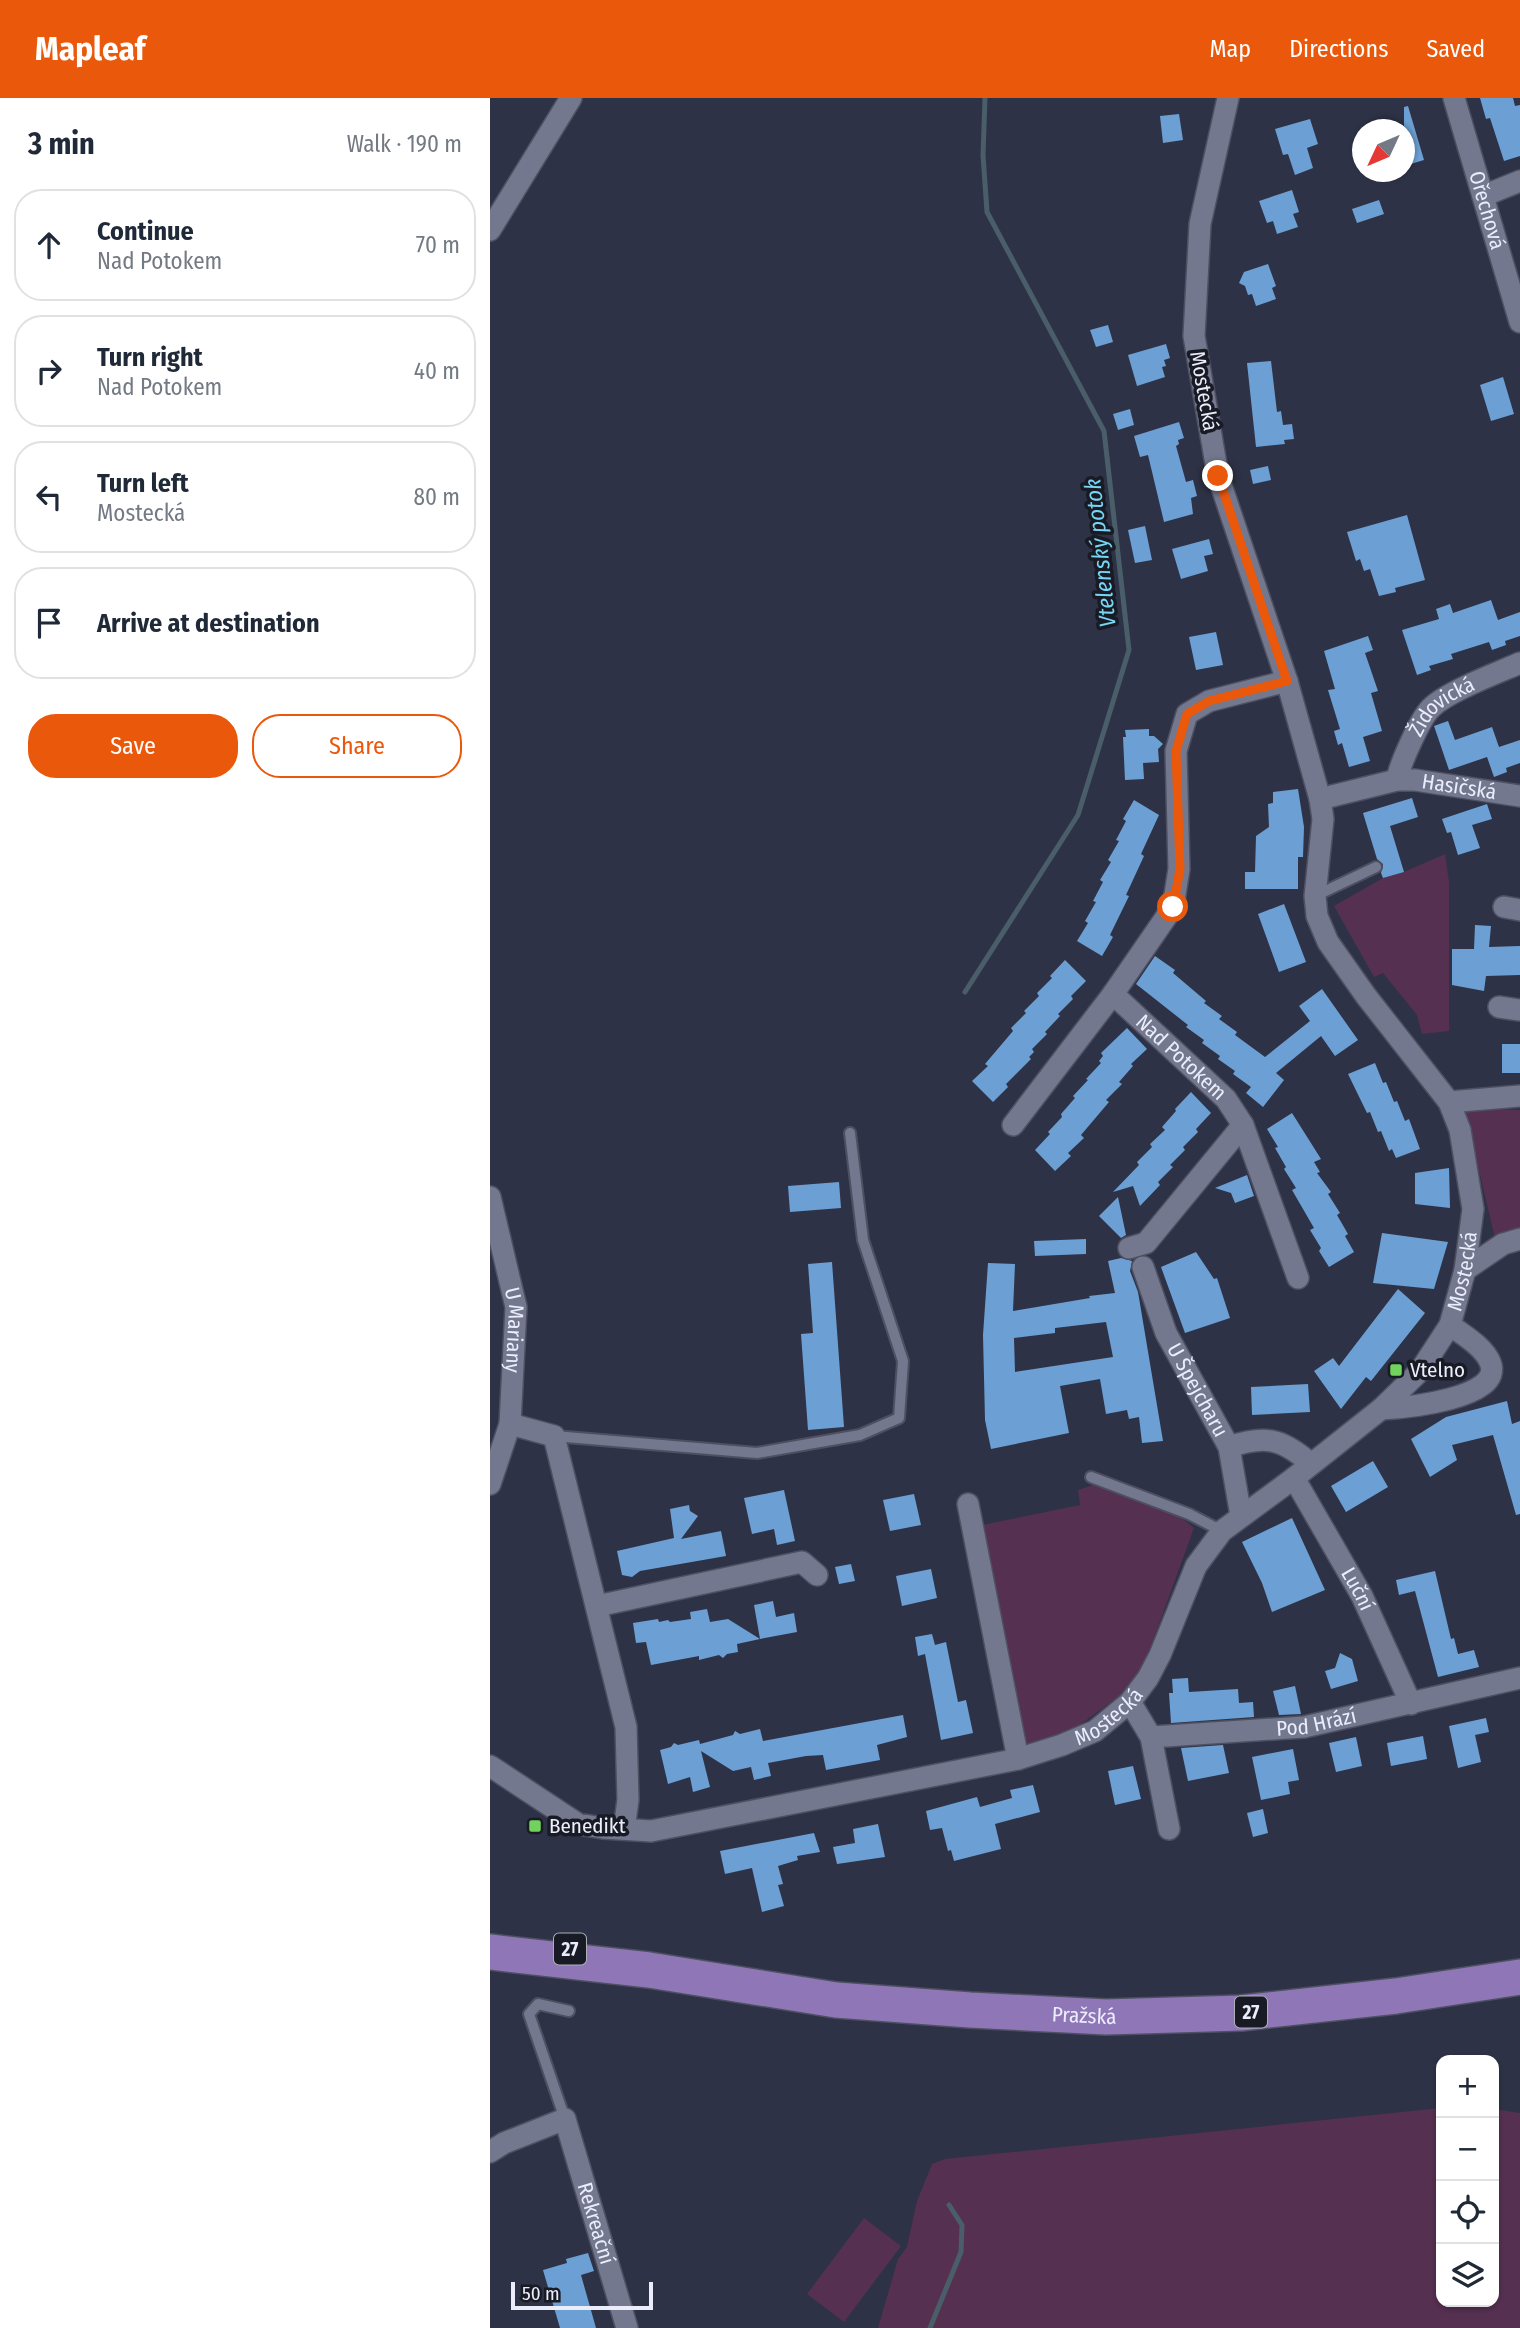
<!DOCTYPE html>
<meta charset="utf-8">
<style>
:root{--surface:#fff;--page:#f2f2f3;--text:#1f2937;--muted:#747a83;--line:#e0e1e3;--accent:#ea580c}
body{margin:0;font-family:"Fira Sans Condensed",sans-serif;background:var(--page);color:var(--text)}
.controls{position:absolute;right:21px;bottom:21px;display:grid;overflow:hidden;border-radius:14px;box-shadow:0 2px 5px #0004}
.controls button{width:63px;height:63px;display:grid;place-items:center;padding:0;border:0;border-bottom:2px solid var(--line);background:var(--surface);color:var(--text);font:35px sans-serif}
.compass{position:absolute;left:862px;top:21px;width:63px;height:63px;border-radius:50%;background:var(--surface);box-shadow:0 2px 5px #0004;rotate:226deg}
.scale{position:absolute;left:21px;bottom:18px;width:142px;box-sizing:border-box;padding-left:7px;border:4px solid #ebedfb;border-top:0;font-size:19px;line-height:24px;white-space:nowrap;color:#ebedfb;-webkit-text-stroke:5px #191b24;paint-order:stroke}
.stop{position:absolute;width:21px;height:21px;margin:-16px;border:5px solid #ea580c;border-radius:50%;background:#fff}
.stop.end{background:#ea580c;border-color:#fff;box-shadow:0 2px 7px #0008}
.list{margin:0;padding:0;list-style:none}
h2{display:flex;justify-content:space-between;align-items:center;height:91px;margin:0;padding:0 28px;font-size:30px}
h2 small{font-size:23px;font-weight:400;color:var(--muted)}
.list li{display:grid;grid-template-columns:46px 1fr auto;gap:21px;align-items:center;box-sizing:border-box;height:112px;margin:0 14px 14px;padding:0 14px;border:2px solid var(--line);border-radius:28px}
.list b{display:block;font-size:26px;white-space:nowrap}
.list p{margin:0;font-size:23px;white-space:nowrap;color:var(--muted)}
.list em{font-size:23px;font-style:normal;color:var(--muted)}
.actions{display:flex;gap:14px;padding:21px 28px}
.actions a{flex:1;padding:16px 0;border:2px solid var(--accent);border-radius:28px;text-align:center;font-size:24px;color:var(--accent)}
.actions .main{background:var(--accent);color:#fff}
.icon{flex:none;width:38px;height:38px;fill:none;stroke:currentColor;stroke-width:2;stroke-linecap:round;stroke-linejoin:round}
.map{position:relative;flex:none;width:1030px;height:2230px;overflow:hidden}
header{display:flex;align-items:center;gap:42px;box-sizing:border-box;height:98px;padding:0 35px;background:var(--accent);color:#fff}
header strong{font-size:33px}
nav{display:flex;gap:38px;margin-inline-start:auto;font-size:24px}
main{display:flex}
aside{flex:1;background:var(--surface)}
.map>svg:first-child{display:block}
</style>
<header>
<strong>Mapleaf</strong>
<nav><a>Map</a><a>Directions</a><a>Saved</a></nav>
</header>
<main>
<aside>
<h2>3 min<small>Walk · 190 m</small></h2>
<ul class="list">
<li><svg class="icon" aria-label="ahead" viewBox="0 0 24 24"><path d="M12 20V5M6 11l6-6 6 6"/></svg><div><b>Continue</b><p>Nad Potokem</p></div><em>70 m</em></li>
<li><svg class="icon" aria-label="right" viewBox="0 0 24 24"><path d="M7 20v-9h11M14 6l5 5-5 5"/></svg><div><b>Turn right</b><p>Nad Potokem</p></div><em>40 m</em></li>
<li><svg class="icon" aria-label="left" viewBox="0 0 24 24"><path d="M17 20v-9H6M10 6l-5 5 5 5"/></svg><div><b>Turn left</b><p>Mostecká</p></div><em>80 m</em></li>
<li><svg class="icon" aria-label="arrive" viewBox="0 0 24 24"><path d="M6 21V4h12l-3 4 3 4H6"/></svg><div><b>Arrive at destination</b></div></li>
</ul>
<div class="actions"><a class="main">Save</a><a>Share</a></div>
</aside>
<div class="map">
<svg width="1030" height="2230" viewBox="0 0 1030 2230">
<rect width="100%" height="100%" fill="#2e3246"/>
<path fill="#553051" d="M 955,756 L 959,784 L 959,933 L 932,936 L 927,917 L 893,875 L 884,879 L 844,808 L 893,780 L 914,774 Z
M 974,1010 L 1030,1012 L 1030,1131 L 1005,1140 Z
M 603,1387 L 687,1416 L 704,1430 L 657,1559 L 644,1583 L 628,1599 L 587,1629 L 533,1653 L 487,1428 L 590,1407 L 588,1392 Z
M 951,2010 L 951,2204 L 1004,2204 L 1004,2011 L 1030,2015 L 1030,2230 L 388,2230 L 408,2161 L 417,2149 L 427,2103 L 442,2066 L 455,2061 Z
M 374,2120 L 411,2148 L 354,2224 L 317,2196 Z"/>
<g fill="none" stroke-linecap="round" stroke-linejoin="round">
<path stroke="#495e69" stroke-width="5" d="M 475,894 L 588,717 L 639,552 L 614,333 L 497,114 L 493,57 L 495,0
M 440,2230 L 471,2154 L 472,2127 L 459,2107"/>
</g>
<path fill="#6ca0d4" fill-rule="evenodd" d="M 990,0 L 1023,0 L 1025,8 L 1030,7 L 1030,58 L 1014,63 L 1000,20 L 996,21 Z
M 918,8 L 934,62 L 914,68 L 914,9 Z
M 689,16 L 693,42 L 673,45 L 670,18 Z
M 820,21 L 828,46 L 817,50 L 823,70 L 805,77 L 798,56 L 793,57 L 785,31 Z
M 802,92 L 809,114 L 803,116 L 808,129 L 787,136 L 783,123 L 777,125 L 769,103 Z
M 889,102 L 894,116 L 867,125 L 862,111 Z
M 778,166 L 786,188 L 782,190 L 786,201 L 766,208 L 762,196 L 758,197 L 755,188 L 749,185 L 754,174 Z
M 618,227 L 623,244 L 606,249 L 600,232 Z
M 676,246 L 680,260 L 674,262 L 676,268 L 672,269 L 675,279 L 647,288 L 638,257 Z
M 781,263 L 787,314 L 791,313 L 793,327 L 802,326 L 804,341 L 794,342 L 795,346 L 766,349 L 757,265 Z
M 1013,279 L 1024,316 L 1001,323 L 990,287 Z
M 640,311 L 644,327 L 628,332 L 623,316 Z
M 689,324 L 694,340 L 688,342 L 689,346 L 686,348 L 696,384 L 703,382 L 707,398 L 701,400 L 703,416 L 674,424 L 658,357 L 650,359 L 644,338 Z
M 778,368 L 781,382 L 763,386 L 760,372 Z
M 917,417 L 935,482 L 905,490 L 906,494 L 889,498 L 880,471 L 874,473 L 870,461 L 866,463 L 857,434 Z
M 655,428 L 662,462 L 645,465 L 638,432 Z
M 719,441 L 723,456 L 714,458 L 718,473 L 691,481 L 682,451 Z
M 1001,502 L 1008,522 L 1030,514 L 1030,538 L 1015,543 L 1016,547 L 1002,552 L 999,544 L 961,556 L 963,561 L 939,568 L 941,572 L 927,577 L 912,532 L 949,521 L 946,511 L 960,506 L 963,515 Z
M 726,534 L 733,567 L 706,572 L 699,539 Z
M 878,538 L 883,552 L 875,555 L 888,593 L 881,595 L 892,633 L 873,639 L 880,663 L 859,669 L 852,645 L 848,647 L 844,633 L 850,631 L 838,592 L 845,591 L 834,553 Z
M 958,623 L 965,642 L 1002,629 L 1009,649 L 1030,642 L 1030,665 L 1016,670 L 1017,674 L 1004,679 L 997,659 L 959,672 L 944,628 Z
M 659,631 L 659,638 L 664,638 L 673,646 L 668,651 L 669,664 L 653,665 L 654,681 L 635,682 L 633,639 L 636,639 L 635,632 Z
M 808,691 L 814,729 L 813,759 L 808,759 L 808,791 L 755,791 L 755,774 L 765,774 L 766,738 L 779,729 L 778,706 L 783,705 L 783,694 Z
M 922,700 L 928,719 L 900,728 L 914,774 L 893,780 L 891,775 L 893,766 L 887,761 L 873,715 Z
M 644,702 L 669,717 L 651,756 L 654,758 L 636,797 L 639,798 L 620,837 L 623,839 L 612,858 L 587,843 L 598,825 L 595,823 L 606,804 L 603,803 L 613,784 L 610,782 L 621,764 L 618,762 L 629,743 L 626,742 L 636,723 L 633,721 Z
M 997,706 L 1002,721 L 982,727 L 990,750 L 968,757 L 961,734 L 957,735 L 952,721 Z
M 794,806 L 816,864 L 789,874 L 768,816 Z
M 985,827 L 1001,828 L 999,849 L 1030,848 L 1030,877 L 996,878 L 994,893 L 962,887 L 962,851 L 984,851 Z
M 665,858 L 685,872 L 683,875 L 716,903 L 714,905 L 732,918 L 729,921 L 747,934 L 745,937 L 775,959 L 820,923 L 809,908 L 832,891 L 868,942 L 845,958 L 831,938 L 786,975 L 794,982 L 773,1009 L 756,995 L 761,989 L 743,976 L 745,973 L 728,961 L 730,958 L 712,945 L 714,942 L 696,929 L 698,927 L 646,886 Z
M 575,862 L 596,883 L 581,898 L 583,901 L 568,916 L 570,918 L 555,934 L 557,936 L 542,951 L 544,954 L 539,959 L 541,961 L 516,986 L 518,989 L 503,1004 L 482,983 L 498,968 L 495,966 L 523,933 L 521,930 L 536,915 L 534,913 L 549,898 L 547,895 L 562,880 L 560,878 Z
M 637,930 L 657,951 L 641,966 L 643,968 L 629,984 L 632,986 L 616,1002 L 619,1004 L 591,1037 L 594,1040 L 578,1055 L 581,1058 L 565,1073 L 545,1052 L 560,1036 L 558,1034 L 572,1019 L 571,1016 L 585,1000 L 583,998 L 598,982 L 596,981 L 611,965 L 609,963 L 613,958 L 611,955 Z
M 1012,946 L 1030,946 L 1030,975 L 1012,975 Z
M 885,965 L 893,985 L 896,984 L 904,1004 L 907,1003 L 915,1023 L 919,1021 L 930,1051 L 906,1060 L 902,1051 L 899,1053 L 891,1033 L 888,1034 L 880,1014 L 877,1015 L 858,976 Z
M 701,994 L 721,1015 L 706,1031 L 708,1034 L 693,1049 L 695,1052 L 680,1067 L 683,1069 L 668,1084 L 670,1087 L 650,1108 L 643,1088 L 623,1094 L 649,1067 L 647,1064 L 662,1049 L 660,1046 L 675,1032 L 672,1029 L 686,1013 L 685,1011 Z
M 802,1015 L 831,1061 L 824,1064 L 830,1074 L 827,1075 L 841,1094 L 838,1096 L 850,1115 L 847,1117 L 858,1136 L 855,1138 L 864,1154 L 839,1169 L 829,1153 L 831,1150 L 820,1132 L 824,1130 L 802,1092 L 806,1090 L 794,1071 L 796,1069 L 785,1050 L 788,1049 L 777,1031 Z
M 959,1070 L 960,1110 L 925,1106 L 925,1075 Z
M 757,1077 L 764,1098 L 745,1105 L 741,1095 L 725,1090 Z
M 349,1084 L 351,1110 L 300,1114 L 298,1088 Z
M 628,1099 L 636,1137 L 631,1140 L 609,1118 Z
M 892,1135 L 958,1144 L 944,1191 L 883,1185 Z
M 596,1141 L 596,1156 L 545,1158 L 544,1143 Z
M 706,1154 L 724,1181 L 727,1180 L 740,1220 L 695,1235 L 671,1169 Z
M 631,1160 L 642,1163 L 640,1173 L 648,1194 L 673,1343 L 652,1345 L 649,1319 L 639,1321 L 637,1312 L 616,1316 L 610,1281 L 570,1288 L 579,1335 L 501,1351 L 495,1322 L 493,1237 L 498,1165 L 525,1166 L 523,1213 L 600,1200 L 599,1198 L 625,1195 L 618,1163 ZM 616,1224 L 623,1259 L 525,1274 L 524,1240 L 565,1235 L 565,1230 Z
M 342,1164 L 354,1329 L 318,1332 L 311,1236 L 323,1235 L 318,1166 Z
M 908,1191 L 935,1215 L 881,1283 L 876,1279 L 851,1311 L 824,1273 L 843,1260 L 849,1268 Z
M 818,1286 L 820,1314 L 762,1317 L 761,1289 Z
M 1017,1303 L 1022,1326 L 1030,1323 L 1030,1416 L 1026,1417 L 1003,1337 L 962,1347 L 967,1362 L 940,1379 L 921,1341 L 956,1319 Z
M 883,1363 L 898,1389 L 856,1414 L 841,1388 Z
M 294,1392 L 305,1443 L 287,1447 L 284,1431 L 262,1436 L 254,1400 Z
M 424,1396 L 431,1427 L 400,1433 L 393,1402 Z
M 199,1407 L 200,1413 L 208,1418 L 191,1441 L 231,1433 L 236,1458 L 150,1473 L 142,1479 L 132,1477 L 127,1453 L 184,1440 L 180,1411 Z
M 802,1420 L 835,1492 L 782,1514 L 772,1485 L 752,1444 Z
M 361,1466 L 365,1483 L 349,1486 L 345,1469 Z
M 441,1471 L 447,1500 L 412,1508 L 406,1478 Z
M 945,1473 L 961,1541 L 964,1540 L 968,1556 L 984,1552 L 989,1569 L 948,1579 L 925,1493 L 909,1497 L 906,1482 Z
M 283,1503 L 286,1519 L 304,1515 L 307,1534 L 270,1541 L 264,1507 Z
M 217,1511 L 220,1524 L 238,1521 L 270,1541 L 247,1546 L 248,1554 L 237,1556 L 233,1560 L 229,1557 L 209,1562 L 209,1558 L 161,1567 L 156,1544 L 146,1545 L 143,1525 L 168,1521 L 169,1524 L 178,1522 L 180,1524 L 201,1521 L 200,1514 Z
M 442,1536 L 445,1547 L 456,1544 L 468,1604 L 476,1602 L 483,1635 L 451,1642 L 435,1556 L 428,1558 L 425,1539 Z
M 850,1555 L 862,1561 L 868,1583 L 841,1591 L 835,1573 L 845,1570 Z
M 698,1580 L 699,1594 L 748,1591 L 749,1605 L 763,1604 L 764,1619 L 681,1625 L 679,1595 L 683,1595 L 682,1581 Z
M 805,1588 L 811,1616 L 789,1617 L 783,1593 Z
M 413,1617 L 417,1639 L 387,1647 L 390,1662 L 336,1672 L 333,1657 L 316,1658 L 278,1665 L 281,1678 L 264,1682 L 261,1669 L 243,1673 L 211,1653 L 220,1689 L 203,1694 L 200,1679 L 178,1686 L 170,1652 L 181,1649 L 184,1645 L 188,1647 L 209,1642 L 210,1646 L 243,1637 L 245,1633 L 250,1636 L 270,1631 L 273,1643 Z
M 996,1620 L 999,1634 L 985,1637 L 991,1664 L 968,1670 L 959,1628 Z
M 933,1638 L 937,1661 L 901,1668 L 897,1645 Z
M 866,1639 L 872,1668 L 846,1674 L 839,1645 Z
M 733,1647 L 739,1675 L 698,1683 L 691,1650 Z
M 803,1651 L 809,1682 L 798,1684 L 800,1696 L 771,1702 L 762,1659 Z
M 643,1668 L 651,1701 L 625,1707 L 618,1673 Z
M 543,1687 L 550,1714 L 505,1726 L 511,1751 L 464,1763 L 461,1752 L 458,1753 L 452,1730 L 440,1732 L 436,1713 L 487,1699 L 490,1709 L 522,1700 L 520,1692 Z
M 773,1711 L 778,1735 L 763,1739 L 757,1715 Z
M 388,1726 L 395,1759 L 347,1766 L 343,1749 L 365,1745 L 363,1731 Z
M 324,1735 L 330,1754 L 307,1758 L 308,1762 L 288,1768 L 293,1786 L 288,1787 L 294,1808 L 272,1814 L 262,1770 L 235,1776 L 230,1753 Z
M 98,2155 L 104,2173 L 91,2177 L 106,2230 L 70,2230 L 53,2172 L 77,2165 L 76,2161 Z"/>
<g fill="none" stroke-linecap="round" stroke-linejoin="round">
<defs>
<path id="lane" d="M 825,798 L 886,769
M 64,1338 L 267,1355 L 370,1337 L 409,1320 L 413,1263 L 373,1142 L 360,1035
M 601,1379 L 699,1416 L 732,1433
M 75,2021 L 39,1916 L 48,1906 L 79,1913"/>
<g id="street">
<path id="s1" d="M 964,0 L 1030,224"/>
<path d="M 993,98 L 1030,83"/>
<path d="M 0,132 L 81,0"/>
<path id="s2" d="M 907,682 C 909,668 931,618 942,609 C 959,593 1007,575 1030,565"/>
<path id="s3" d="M 830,701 L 907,682 L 925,682 L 1030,698"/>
<path d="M 1014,809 L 1030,812"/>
<path id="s4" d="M 623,896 L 736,1001 L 753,1027 L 808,1180"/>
<path d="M 1009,909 L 1030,912"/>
<path d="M 959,1004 L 1030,998"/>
<path d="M 523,1027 L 623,896 L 683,809 L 689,771 L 686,653 L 697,616 L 719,603 L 797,583"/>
<path id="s5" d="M 0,1099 L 26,1209 L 20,1326 L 64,1338 L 136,1629 L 138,1702 L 134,1731"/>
<path d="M 639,1150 L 656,1145 L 753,1027"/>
<path id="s6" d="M 653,1169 L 676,1235 L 739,1349 L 751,1418"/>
<path d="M 975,1172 L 1013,1146 L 1030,1141"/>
<path d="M 891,1311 C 912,1310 1016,1301 1000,1264 C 993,1248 973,1237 960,1227"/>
<path d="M 739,1349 C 775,1337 792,1340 821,1366"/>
<path id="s7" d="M 804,1380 L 872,1498 L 921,1606"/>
<path d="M 0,1386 L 20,1326"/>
<path d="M 478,1406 L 528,1661"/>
<path d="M 107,1508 L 312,1464 L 327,1477"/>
<path d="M 640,1604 L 661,1639 L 679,1731"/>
<path id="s8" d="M 661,1639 L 814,1629 L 1030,1580"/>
<path id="s9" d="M 0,1668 L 88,1726 L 113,1730 L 161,1733 L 528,1661 L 572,1647 L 605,1633 L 640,1604 L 658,1580 L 670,1557 L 706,1468 L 732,1433 L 804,1380 L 891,1311 L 930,1273 L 960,1227 L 975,1172 L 983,1111 L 970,1032 L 959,1004 L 876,898 L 838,844 L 827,818 L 825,798 L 833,721 L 830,701 L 797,583 L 728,378 L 704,238 L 710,126 L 738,0"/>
<path id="s10" d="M 0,2054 L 14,2045 L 75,2021 L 137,2230"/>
</g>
<g id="primary">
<path id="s11" d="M 0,1854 L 159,1872 L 346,1902 L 480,1912 L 616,1919 L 751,1915 L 906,1898 L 1030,1879"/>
</g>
</defs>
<use href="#lane" stroke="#4e5062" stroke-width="14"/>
<use href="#street" stroke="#4e5062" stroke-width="24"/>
<use href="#primary" stroke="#4e5062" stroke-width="38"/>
<use href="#lane" stroke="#73788f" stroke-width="10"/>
<use href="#street" stroke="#73788f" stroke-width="21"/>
<use href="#primary" stroke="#8f77b7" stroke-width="35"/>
</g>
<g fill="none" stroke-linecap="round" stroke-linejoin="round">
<path stroke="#ea580c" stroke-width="9" d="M 683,809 L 690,771 L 686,653 L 697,616 L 719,603 L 797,583 L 728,378"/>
</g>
<g fill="#71d25e" stroke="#191b24" stroke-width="2.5">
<rect x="899" y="1265" width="14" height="14" rx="3.5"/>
<rect x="38" y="1721" width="14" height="14" rx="3.5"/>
</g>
<g text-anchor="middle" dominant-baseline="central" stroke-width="7" stroke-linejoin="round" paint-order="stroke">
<g fill="#191b24" stroke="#acaeba" stroke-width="2">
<rect x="64" y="1835.5" width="32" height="31" rx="5"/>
<rect x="745" y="1898.5" width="32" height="31" rx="5"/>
</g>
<g font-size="19" font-weight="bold" fill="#ebedfb">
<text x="80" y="1851">27</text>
<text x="761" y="1914">27</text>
</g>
<g font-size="21" fill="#ebedfb" stroke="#191b24">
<text stroke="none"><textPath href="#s1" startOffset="117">Ořechová</textPath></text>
<text transform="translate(714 293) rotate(80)">Mostecká</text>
<text stroke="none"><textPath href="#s2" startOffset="89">Židovická</textPath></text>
<text stroke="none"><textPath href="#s3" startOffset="142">Hasičská</textPath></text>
<text stroke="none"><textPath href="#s4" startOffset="93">Nad Potokem</textPath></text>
<text stroke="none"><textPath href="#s9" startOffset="1241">Mostecká</textPath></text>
<text stroke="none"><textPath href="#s5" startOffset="136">U Mariany</textPath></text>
<text stroke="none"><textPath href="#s6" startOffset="135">U Špejcharu</textPath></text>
<text stroke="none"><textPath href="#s7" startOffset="128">Luční</textPath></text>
<text stroke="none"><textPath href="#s9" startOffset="654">Mostecká</textPath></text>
<text stroke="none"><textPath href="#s8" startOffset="166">Pod Hrází</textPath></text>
<text stroke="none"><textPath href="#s11" startOffset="598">Pražská</textPath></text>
<text stroke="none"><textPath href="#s10" startOffset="191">Rekreační</textPath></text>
</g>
<g font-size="21" fill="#ebedfb" stroke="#191b24" text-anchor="start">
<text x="920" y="1272">Vtelno</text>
<text x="59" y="1728">Benedikt</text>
</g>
<g font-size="23" font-style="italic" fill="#77d5f5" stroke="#191b24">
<text transform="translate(610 455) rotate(-96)">Vtelenský potok</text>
</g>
</g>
</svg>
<div class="controls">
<button>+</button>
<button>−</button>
<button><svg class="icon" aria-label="locate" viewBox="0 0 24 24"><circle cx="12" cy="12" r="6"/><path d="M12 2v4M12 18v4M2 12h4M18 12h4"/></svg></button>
<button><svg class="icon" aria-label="layers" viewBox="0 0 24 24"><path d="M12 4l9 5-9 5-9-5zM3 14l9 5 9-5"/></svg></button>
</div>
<svg class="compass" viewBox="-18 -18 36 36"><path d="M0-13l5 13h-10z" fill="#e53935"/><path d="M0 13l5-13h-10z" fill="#747a83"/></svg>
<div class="scale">50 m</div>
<div class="stop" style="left:683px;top:809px"></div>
<div class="stop end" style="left:728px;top:378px"></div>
</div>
</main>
